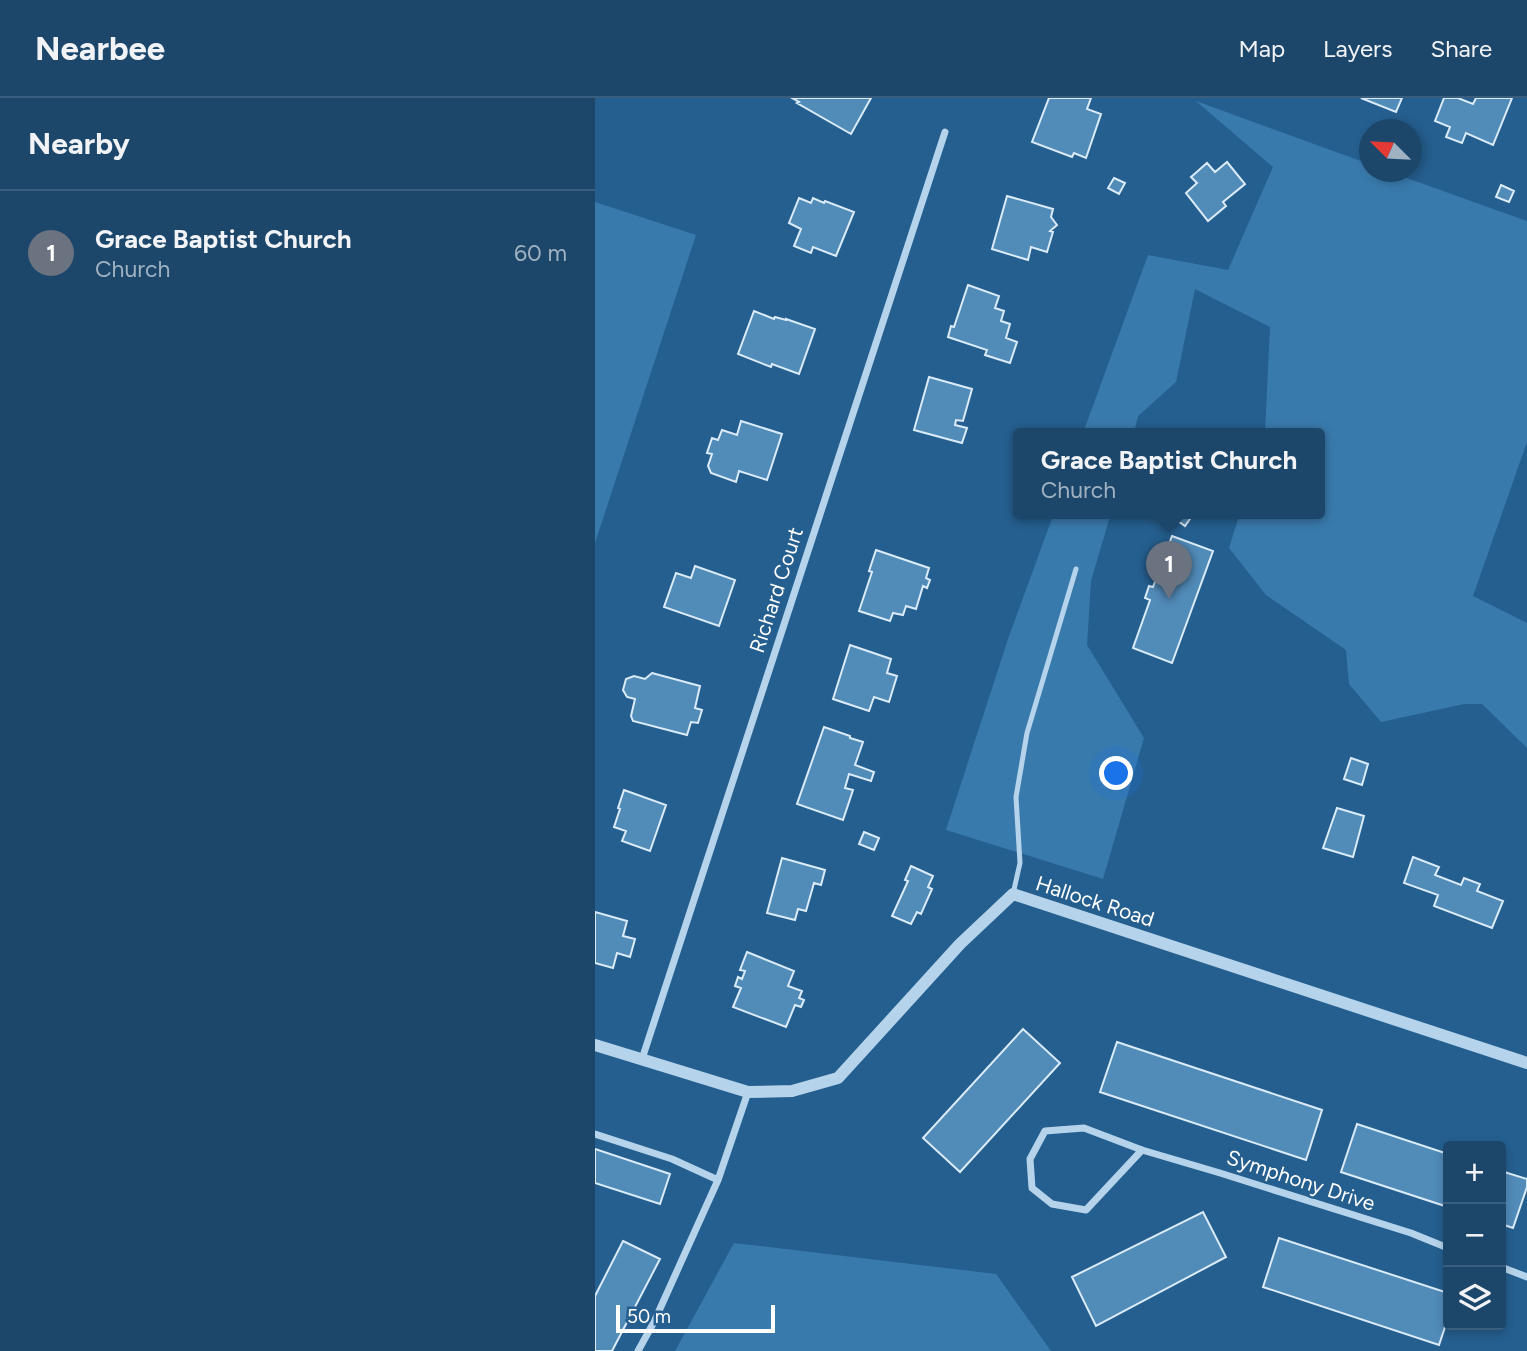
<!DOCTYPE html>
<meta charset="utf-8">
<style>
:root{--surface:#1c476b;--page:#295173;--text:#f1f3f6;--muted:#a0b2c1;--line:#3a5f7e;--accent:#f5c379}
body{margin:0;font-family:Figtree,sans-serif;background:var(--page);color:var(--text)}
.controls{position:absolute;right:21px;bottom:21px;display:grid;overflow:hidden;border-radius:7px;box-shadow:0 4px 10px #0003}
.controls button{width:63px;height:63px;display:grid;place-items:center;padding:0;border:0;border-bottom:2px solid var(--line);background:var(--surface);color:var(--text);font:35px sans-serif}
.compass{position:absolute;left:764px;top:21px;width:63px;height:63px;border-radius:50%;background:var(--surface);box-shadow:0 4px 10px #0003;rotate:294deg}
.scale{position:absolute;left:21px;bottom:18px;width:159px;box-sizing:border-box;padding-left:7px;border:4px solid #fff;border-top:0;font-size:19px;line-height:24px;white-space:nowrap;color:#fff;-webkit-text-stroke:5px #255f8f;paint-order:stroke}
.you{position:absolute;left:522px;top:676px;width:24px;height:24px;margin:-18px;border:5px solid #fff;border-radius:50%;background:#1a73e8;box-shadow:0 0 0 10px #1a73e833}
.badge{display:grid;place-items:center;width:46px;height:46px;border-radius:50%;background:var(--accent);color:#fff;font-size:23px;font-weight:700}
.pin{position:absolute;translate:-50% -58px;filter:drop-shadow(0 2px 4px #0008)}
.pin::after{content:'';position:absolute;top:37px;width:24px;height:21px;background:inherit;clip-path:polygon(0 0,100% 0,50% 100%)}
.popup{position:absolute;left:418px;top:330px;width:312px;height:91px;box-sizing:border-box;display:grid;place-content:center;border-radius:7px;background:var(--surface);filter:drop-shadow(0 2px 5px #0005);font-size:23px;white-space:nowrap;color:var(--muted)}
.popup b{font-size:26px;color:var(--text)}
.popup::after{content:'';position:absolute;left:50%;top:100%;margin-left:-14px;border:14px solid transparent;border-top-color:var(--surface)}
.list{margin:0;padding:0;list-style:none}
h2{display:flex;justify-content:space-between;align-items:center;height:91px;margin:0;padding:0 28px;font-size:30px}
h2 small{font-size:23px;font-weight:400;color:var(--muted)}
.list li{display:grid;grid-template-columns:46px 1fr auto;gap:21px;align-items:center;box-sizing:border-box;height:126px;padding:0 28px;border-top:2px solid var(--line)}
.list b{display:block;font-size:26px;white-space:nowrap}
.list p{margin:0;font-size:23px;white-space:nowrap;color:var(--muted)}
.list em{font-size:23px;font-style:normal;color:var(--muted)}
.icon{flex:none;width:38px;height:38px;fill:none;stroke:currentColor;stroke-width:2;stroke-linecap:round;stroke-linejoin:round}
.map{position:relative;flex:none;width:932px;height:1253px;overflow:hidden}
header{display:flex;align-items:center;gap:42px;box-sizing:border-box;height:98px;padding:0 35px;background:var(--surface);border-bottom:2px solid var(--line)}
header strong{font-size:33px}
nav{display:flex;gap:38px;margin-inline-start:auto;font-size:24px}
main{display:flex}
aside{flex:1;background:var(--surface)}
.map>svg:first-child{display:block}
</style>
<header>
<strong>Nearbee</strong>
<nav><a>Map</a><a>Layers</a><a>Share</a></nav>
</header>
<main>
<aside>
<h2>Nearby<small></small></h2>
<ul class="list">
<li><span class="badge" style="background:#6b7280">1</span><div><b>Grace Baptist Church</b><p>Church</p></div><em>60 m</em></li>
</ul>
</aside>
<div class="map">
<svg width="932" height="1253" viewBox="0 0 932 1253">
<rect width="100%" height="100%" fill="#255f8f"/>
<path fill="#397aac" d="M 601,3 L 774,66 L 774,74 L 795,74 L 932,123 L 932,344 L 878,498 L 932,525 L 932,650 L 887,606 L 869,606 L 786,624 L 754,586 L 751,552 L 671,497 L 634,450 L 645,415 L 724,415 L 724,335 L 670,335 L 675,229 L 600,191 L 581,284 L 543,318 L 539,335 L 488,335 L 553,157 L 633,172 L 678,69 Z
M 0,104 L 101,137 L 0,445 Z
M 459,415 L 516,415 L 496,483 L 492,547 L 549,640 L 508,781 L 351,732 L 413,541 Z
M 139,1145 L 401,1176 L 456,1253 L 80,1253 Z"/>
<path fill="#518bb8" stroke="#daebf9" stroke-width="2" d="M 197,0 L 276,0 L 256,36 L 202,5 L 204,4 Z
M 454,0 L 496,0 L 492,11 L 506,16 L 491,60 L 479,55 L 477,59 L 437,44 Z
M 766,0 L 807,0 L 801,14 Z
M 849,0 L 863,0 L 878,6 L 881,0 L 917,0 L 898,47 L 871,35 L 867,45 L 851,39 L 855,29 L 840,23 Z
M 632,64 L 650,86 L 628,104 L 631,108 L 613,123 L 591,95 L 602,85 L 596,79 L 612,65 L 620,74 Z
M 519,80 L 530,85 L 524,96 L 513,90 Z
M 906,87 L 919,93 L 914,104 L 901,99 Z
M 412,98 L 458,111 L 456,119 L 462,127 L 455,133 L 458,134 L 452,154 L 436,149 L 433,162 L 397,151 Z
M 204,100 L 216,105 L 218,100 L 229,105 L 230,103 L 259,114 L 241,158 L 218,149 L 216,155 L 199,148 L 206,131 L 194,125 Z
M 373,187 L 404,198 L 400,210 L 409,213 L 406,223 L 415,226 L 411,240 L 422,244 L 415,265 L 390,257 L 392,252 L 353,239 L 356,228 L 359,229 Z
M 159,213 L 179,221 L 180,219 L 191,222 L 191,221 L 220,231 L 204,276 L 177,266 L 176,269 L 143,256 Z
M 334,279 L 377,291 L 368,323 L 361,322 L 360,327 L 372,330 L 367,345 L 319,332 Z
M 146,323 L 187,336 L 172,382 L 144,373 L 141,384 L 116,375 L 113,368 L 117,356 L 112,355 L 117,340 L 123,342 L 127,332 L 142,337 Z
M 572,415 L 599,415 L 590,428 Z
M 577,438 L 618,453 L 577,565 L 538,550 L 555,502 L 550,500 L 554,488 L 558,489 Z
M 281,452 L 334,470 L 331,480 L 335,482 L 332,490 L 328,488 L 321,511 L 311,508 L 308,517 L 298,515 L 295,523 L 264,513 L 277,474 L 274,473 Z
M 100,468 L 140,482 L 124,528 L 69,509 L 81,475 L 96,480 Z
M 255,547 L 296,561 L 292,575 L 302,578 L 294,604 L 279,599 L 274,613 L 238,601 Z
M 57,575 L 105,588 L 100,610 L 107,612 L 103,625 L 96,624 L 92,637 L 38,623 L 36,618 L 40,601 L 32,599 L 28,592 L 31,581 L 39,578 L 50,581 Z
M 229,629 L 255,638 L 255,640 L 268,644 L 260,667 L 279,674 L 276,683 L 254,676 L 250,690 L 258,692 L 248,722 L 202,706 Z
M 756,660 L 773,666 L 767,687 L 749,681 Z
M 29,692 L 71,707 L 55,753 L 27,743 L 31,733 L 19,729 L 25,711 L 23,710 Z
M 742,710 L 769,718 L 758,759 L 728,750 Z
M 269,734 L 284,740 L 279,752 L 264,746 Z
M 818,759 L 844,769 L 840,777 L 866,787 L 869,780 L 885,786 L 882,793 L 908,803 L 897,830 L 839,808 L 843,797 L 809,785 Z
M 187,760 L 230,772 L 226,787 L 219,785 L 211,813 L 203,811 L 200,822 L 172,815 Z
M 316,768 L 338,778 L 333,789 L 337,791 L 326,816 L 322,814 L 316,826 L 297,818 L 313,783 L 310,782 Z
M 0,814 L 32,823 L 28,838 L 40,841 L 35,859 L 22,855 L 18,870 L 0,865 Z
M 152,854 L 199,873 L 193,888 L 207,893 L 204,900 L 209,902 L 206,909 L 200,907 L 191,929 L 138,909 L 146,890 L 140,888 L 143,879 L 147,881 L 150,873 L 145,872 Z
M 428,931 L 465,965 L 365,1074 L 328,1040 Z
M 522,944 L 727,1012 L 711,1062 L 505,994 Z
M 762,1026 L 853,1056 L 853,1109 L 746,1074 Z
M 0,1051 L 75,1076 L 65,1106 L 0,1085 Z
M 906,1073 L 932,1081 L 932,1089 L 918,1130 L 906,1126 Z
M 608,1114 L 631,1159 L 501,1228 L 477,1179 Z
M 684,1140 L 853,1195 L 853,1220 L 844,1247 L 668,1189 Z
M 28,1143 L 65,1161 L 17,1253 L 0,1253 L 0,1198 Z"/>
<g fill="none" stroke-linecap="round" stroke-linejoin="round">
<path stroke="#b5d4eb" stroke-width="5" d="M 418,796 L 425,765 L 421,699 L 432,635 L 481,471"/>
<path stroke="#b5d4eb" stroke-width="7" d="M 47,961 L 350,34
M 0,1036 L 77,1061 L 123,1082
M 547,1052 L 491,1112 L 457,1106 L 437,1090 L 435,1061 L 450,1033 L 489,1030 L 547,1052 L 625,1075 L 816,1135 L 853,1150
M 906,1169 L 932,1179
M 43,1253 L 59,1224 L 123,1082 L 153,994"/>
<path stroke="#b5d4eb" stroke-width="12" d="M 0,947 L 153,994 L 197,993 L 243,980 L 365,846 L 418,796 L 932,965"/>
</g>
<g text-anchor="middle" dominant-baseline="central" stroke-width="5" stroke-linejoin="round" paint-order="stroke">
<g font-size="21" fill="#fff" stroke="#255f8f">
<text transform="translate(181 492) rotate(-72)">Richard Court</text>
<text transform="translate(500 803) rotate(18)">Hallock Road</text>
<text transform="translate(706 1082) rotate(18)">Symphony Drive</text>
</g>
</g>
</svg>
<div class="controls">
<button>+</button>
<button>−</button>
<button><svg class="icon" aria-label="layers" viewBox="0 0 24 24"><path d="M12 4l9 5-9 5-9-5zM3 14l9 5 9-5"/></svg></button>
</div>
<svg class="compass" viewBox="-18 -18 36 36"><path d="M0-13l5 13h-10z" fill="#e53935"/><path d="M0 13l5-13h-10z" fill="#a0b2c1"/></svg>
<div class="scale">50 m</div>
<div class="you"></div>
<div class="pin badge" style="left:574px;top:501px;background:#6b7280">1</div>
<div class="popup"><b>Grace Baptist Church</b>Church</div>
</div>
</main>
